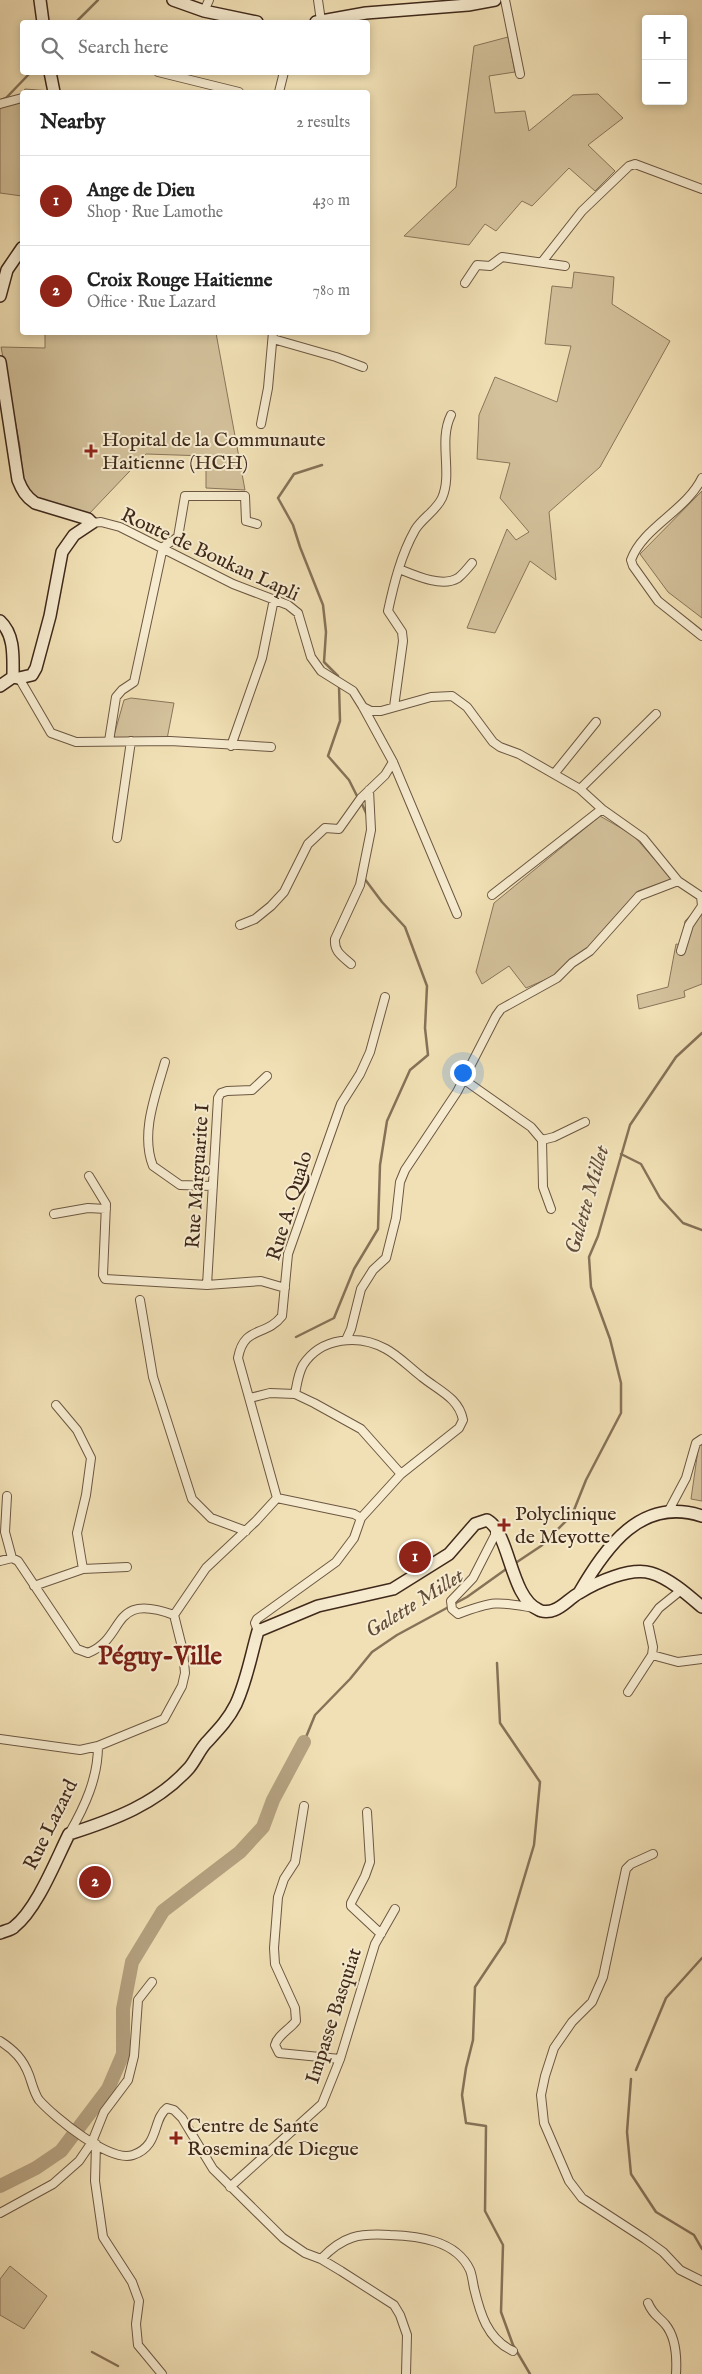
<!DOCTYPE html>
<meta charset="utf-8">
<style>
:root{--surface:#fff;--page:#f2f2f2;--text:#222;--muted:#767676;--line:#e0e0e0;--accent:#8f2418}
body{margin:0;font-family:"IM FELL English",serif;background:var(--page);color:var(--text)}
.controls{position:absolute;right:15px;top:15px;display:grid;overflow:hidden;border-radius:5px;box-shadow:0 2px 8px #0003}
.controls button{width:45px;height:45px;display:grid;place-items:center;padding:0;border:0;border-bottom:1px solid var(--line);background:var(--surface);color:var(--text);font:25px sans-serif}
.you{position:absolute;left:462px;top:1072px;width:18px;height:18px;margin:-12px;border:4px solid #fff;border-radius:50%;background:#1a73e8;box-shadow:0 0 0 8px #1a73e833}
.badge{display:grid;place-items:center;width:32px;height:32px;border-radius:50%;background:var(--accent);color:#fff;font-size:16px;font-weight:700}
.pin{position:absolute;translate:-50% -50%;border:2px solid #fff;box-shadow:0 1px 5px #0006}
.list{margin:0;padding:0;list-style:none}
h2{display:flex;justify-content:space-between;align-items:center;height:65px;margin:0;padding:0 20px;font-size:21px}
h2 small{font-size:16px;font-weight:400;color:var(--muted)}
.list li{display:grid;grid-template-columns:32px 1fr auto;gap:15px;align-items:center;box-sizing:border-box;height:90px;padding:0 20px;border-top:1px solid var(--line)}
.list b{display:block;font-size:19px;white-space:nowrap}
.list p{margin:0;font-size:16px;white-space:nowrap;color:var(--muted)}
.list em{font-size:16px;font-style:normal;color:var(--muted)}
.icon{flex:none;width:28px;height:28px;fill:none;stroke:currentColor;stroke-width:2;stroke-linecap:round;stroke-linejoin:round}
.map{position:relative;flex:none;width:702px;height:2374px;overflow:hidden}
.search{position:absolute;background:var(--surface);box-shadow:0 2px 8px #0003;left:20px;top:20px;width:350px;height:55px;display:flex;align-items:center;gap:12px;box-sizing:border-box;padding:0 18px;border-radius:5px;color:var(--muted);font-size:19px}
.panel{position:absolute;background:var(--surface);box-shadow:0 2px 8px #0003;left:20px;top:90px;width:350px;height:245px;border-radius:5px}
.map>svg:first-child{display:block}
</style>
<div class="map">
<svg width="702" height="2374" viewBox="0 0 702 2374">
<rect width="100%" height="100%" fill="#f1e0b5"/>
<filter id="stains"><feTurbulence type="fractalNoise" baseFrequency=".004" numOctaves="4"/><feColorMatrix values="0 0 0 0 .2 0 0 0 0 .09 0 0 0 0 .02 0 0 0 .5 -.17"/></filter>
<radialGradient id="worn" r=".72"><stop offset=".6" stop-color="#630" stop-opacity="0"/><stop offset="1" stop-color="#630" stop-opacity=".3"/></radialGradient>
<path fill="#d3c19b" stroke="#8a755b" d="M 508,37 L 515,72 L 489,76 L 495,113 L 525,111 L 529,131 L 573,95 L 598,94 L 623,118 L 588,145 L 615,171 L 595,191 L 569,168 L 532,206 L 522,201 L 496,231 L 485,224 L 469,245 L 404,236 L 456,187 L 474,46 Z
M 25,89 L 51,91 L 51,92 L 22,92 L 22,196 L 0,193 L 0,106 L 15,99 Z
M 574,272 L 614,277 L 612,304 L 670,341 L 600,467 L 549,512 L 556,580 L 530,561 L 495,633 L 467,628 L 507,529 L 516,540 L 529,532 L 500,498 L 510,463 L 477,459 L 479,415 L 495,377 L 557,402 L 571,346 L 545,344 L 552,286 L 572,288 Z
M 45,333 L 216,333 L 245,490 L 206,488 L 206,456 L 146,454 L 88,515 L 32,497 L 23,478 L 20,446 L 1,347 L 45,348 Z
M 702,491 L 702,618 L 668,592 L 640,554 Z
M 131,698 L 174,703 L 167,739 L 113,739 L 124,700 Z
M 600,816 L 633,835 L 672,879 L 638,891 L 582,955 L 554,976 L 526,988 L 509,966 L 482,984 L 476,972 L 494,903 Z
M 702,903 L 702,984 L 684,991 L 685,997 L 639,1009 L 637,995 L 668,987 L 676,944 L 682,945 L 685,921 Z
M 699,1443 L 702,1443 L 702,1501 L 691,1499 Z
M 10,2266 L 47,2296 L 24,2329 L 0,2315 L 0,2279 Z"/>
<g fill="none" stroke-linecap="round" stroke-linejoin="round">
<path stroke="#867258" stroke-width="2.5" d="M 76,22 L 98,0
M 1,100 L 6,98 L 31,72
M 322,465 L 294,474 L 278,498 L 293,525 L 300,547 L 323,605 L 326,632 L 324,662 L 338,676 L 338,680
M 339,686 L 340,721 L 328,756 L 349,780 L 358,798
M 361,802 L 367,815
M 621,1154 L 641,1164 L 660,1198 L 683,1223 L 702,1230
M 296,1337 L 334,1318 L 354,1269 L 378,1229 L 380,1165 L 387,1121 L 410,1070 L 428,1055 L 425,1028 L 427,986 L 405,927 L 382,902 L 364,878
M 514,1564 L 541,1546 L 572,1515 L 586,1480 L 621,1413 L 621,1383 L 610,1339 L 591,1287 L 589,1257 L 598,1236 L 630,1125 L 676,1057 L 702,1033
M 497,1663 L 500,1723 L 540,1782 L 534,1845 L 505,1942 L 475,1987 L 473,2040 L 466,2068 L 462,2095 L 466,2123 L 486,2126 L 485,2211 L 503,2245 L 501,2312 L 513,2345 L 530,2374
M 304,1742 L 315,1715 L 350,1679 L 372,1652 L 397,1635 L 467,1597 L 509,1567
M 636,2070 L 666,1998 L 702,1958
M 631,2079 L 627,2132 L 631,2174 L 656,2212 L 694,2235 L 702,2249
M 92,2352 L 118,2366"/>
<path stroke="#b5a281" stroke-width="14" d="M 0,2186 L 36,2168 L 61,2151 L 108,2089 L 123,2054 L 123,2009 L 132,1962 L 163,1911 L 240,1852 L 263,1827 L 273,1800 L 304,1742"/>
<defs>
<path id="street" d="M 318,0 L 321,21
M 505,0 L 520,74
M 204,11 L 209,0
M 158,72 L 239,92
M 279,92 L 284,72
M 0,104 L 22,98
M 542,262 L 582,211 L 629,166 L 635,164 L 702,189
M 465,283 L 477,265 L 490,266 L 502,257 L 565,266
M 273,339 L 336,357 L 363,367
M 261,424 L 268,388 L 273,332
M 702,478 C 686,511 643,527 631,560 L 633,566 L 658,601 L 702,636
M 92,523 L 101,522 L 120,527 L 233,584 L 288,605 L 298,613 L 311,657 L 321,671 L 353,691 L 363,707 L 393,762 L 457,914
M 399,569 C 414,575 442,588 458,578 C 463,574 468,568 472,563
M 19,678 L 51,733 L 76,742 L 170,741 L 271,747
M 363,707 L 371,711 L 381,711 L 431,697 L 452,696 L 467,707 L 493,742 L 500,747 L 519,754 L 580,789 L 602,809 L 643,838 L 678,881 L 702,897
M 394,707 L 403,641 L 402,632 L 388,611 C 394,583 401,555 415,530 C 422,518 436,511 442,498 C 453,473 438,441 451,415
M 109,741 L 116,697 L 122,690 L 134,682 L 163,547 L 178,537 L 185,496 L 245,496 L 246,521 L 257,524
M 231,746 L 262,658 L 274,599
M 554,774 L 596,722
M 580,789 L 656,714
M 117,838 L 131,741
M 492,895 L 602,809
M 240,925 L 255,919 L 271,906 L 284,892 L 308,844 L 325,828 L 339,829 L 361,798 L 385,775 L 393,762
M 681,951 L 689,925 L 702,906 L 701,896
M 351,964 C 342,956 334,952 335,939 L 360,885 L 371,830 L 369,790
M 165,1062 C 156,1094 140,1133 153,1166 L 180,1185 L 213,1186
M 463,1079 L 531,1127 L 542,1140 L 543,1187 L 551,1209
M 542,1140 L 554,1137 L 585,1122
M 89,1176 L 106,1204 L 103,1275 L 105,1279 L 207,1285 L 261,1281 L 285,1288
M 54,1214 L 88,1208 L 106,1209
M 207,1285 L 218,1098 L 221,1093 L 227,1091 L 252,1090 L 267,1076
M 140,1300 L 153,1377 L 192,1499 L 211,1518 L 246,1531
M 346,1340 L 351,1329 L 361,1289 L 373,1270 L 386,1258 L 396,1218 L 400,1182 L 405,1170 L 457,1092 L 496,1016 L 501,1009 L 557,978 L 572,963 L 590,951 L 639,896 L 678,881
M 250,1398 L 270,1393 L 295,1394 L 314,1403 L 361,1429 L 401,1474
M 56,1405 L 77,1430 L 91,1458 L 86,1495 L 77,1533 L 83,1569
M 7,1496 L 5,1532 L 12,1558
M 277,1498 L 238,1358 C 244,1325 266,1337 282,1316 L 288,1254 L 341,1104 L 360,1074 L 370,1052 L 385,997
M 277,1498 L 354,1514 L 361,1518
M 668,1512 L 686,1478 L 696,1443 L 702,1439
M 495,1529 L 495,1535 L 473,1578 L 451,1601 L 452,1609 L 458,1614 C 492,1601 498,1601 534,1608
M 0,1561 L 12,1558 L 18,1561 L 77,1649 L 88,1653 C 127,1638 109,1591 174,1615 L 206,1568 L 256,1521 L 277,1498
M 34,1586 L 83,1569 L 127,1567
M 258,1631 L 255,1623 L 257,1619 L 336,1562 L 354,1538 L 361,1518 L 401,1474 L 459,1428 L 463,1420 C 459,1398 438,1390 422,1377 C 410,1368 399,1356 386,1349 C 359,1334 321,1337 303,1365 C 298,1374 297,1384 295,1394
M 652,1655 L 678,1662 L 702,1659
M 628,1692 L 652,1655 L 653,1647 L 648,1623 L 659,1608 L 680,1591
M 0,1739 L 80,1750 L 98,1746 L 164,1719 L 182,1686 L 185,1673 L 183,1651 L 174,1615
M 304,1806 L 295,1862 L 284,1879 L 278,1897 L 274,1948 L 275,1964 L 295,2008 L 296,2021 C 290,2029 277,2036 275,2045 L 279,2053 L 340,2059
M 367,1812 L 370,1862 L 365,1876 L 351,1903 L 351,1906 L 381,1934
M 69,1834 C 85,1806 98,1778 98,1746
M 653,1854 L 631,1864 L 626,1869 L 603,1977 L 592,2002 L 572,2022 L 554,2048 L 545,2076 L 541,2095 L 544,2123 L 569,2181 L 582,2198 L 645,2239 L 663,2252 L 680,2270 L 702,2281
M 0,2041 C 14,2050 23,2059 29,2075 C 32,2083 34,2093 39,2100 C 54,2117 110,2163 133,2155 C 160,2146 152,2119 167,2108 L 174,2110 L 182,2118 L 213,2169 L 283,2238 L 305,2253 L 321,2259 L 341,2271 L 394,2305 L 400,2315 L 407,2335 L 406,2374
M 96,2144 L 95,2181 L 103,2237 L 132,2282 L 139,2301 L 136,2324 L 138,2345 L 162,2374
M 230,2187 L 322,2104 L 340,2059 L 375,1944 L 395,1909
M 0,2213 L 53,2184 L 79,2161 L 92,2142 L 104,2112 L 128,2080 L 134,2056 L 138,2000 L 152,1982
M 321,2259 C 343,2236 359,2233 390,2235 C 418,2236 456,2240 470,2270 C 472,2275 473,2283 474,2288 C 480,2313 487,2339 513,2351
M 648,2303 C 653,2315 657,2315 665,2324 C 676,2337 677,2358 676,2374"/>
<path id="secondary" d="M 40,0 L 43,22
M 173,0 L 204,11 L 257,22
M 316,22 L 366,13 L 468,5 L 495,0
M 50,72 L 54,92
M 0,296 L 7,270 L 22,248
M 0,362 L 18,480 C 22,490 26,497 35,503 L 88,519 L 92,523 L 74,535 L 62,552 L 50,616 L 36,668 L 32,675 L 19,678 L 13,677
M 0,621 C 15,635 13,657 13,677 L 0,686
M 579,1593 C 606,1547 641,1496 702,1516
M 0,1933 C 4,1931 11,1930 14,1927 C 37,1909 56,1860 69,1834 C 113,1820 157,1804 189,1768 C 195,1761 199,1751 206,1743 C 218,1730 228,1720 236,1704 C 247,1680 251,1655 258,1631 L 318,1606 L 393,1589 L 449,1554 L 475,1524 L 487,1520 C 510,1532 510,1598 539,1610 C 542,1612 550,1612 554,1610 C 563,1607 570,1598 579,1593 C 597,1582 630,1567 651,1573 C 669,1578 688,1595 702,1607"/>
</defs>
<use href="#street" stroke="#6c5742" stroke-width="10"/>
<use href="#secondary" stroke="#40291b" stroke-width="14"/>
<use href="#street" stroke="#f6ebcf" stroke-width="8"/>
<use href="#secondary" stroke="#f6ebcf" stroke-width="11"/>
</g>
<g fill="#8f2418" stroke="#f6ebcf" stroke-width="2">
<path d="M88.5 443.5h5v5h5v5h-5v5h-5v-5h-5v-5h5z"/>
<path d="M501.5 1517.5h5v5h5v5h-5v5h-5v-5h-5v-5h5z"/>
<path d="M173.5 2130.5h5v5h5v5h-5v5h-5v-5h-5v-5h5z"/>
</g>
<g text-anchor="middle" dominant-baseline="central" stroke-width="4" stroke-linejoin="round" paint-order="stroke">
<g font-size="20" fill="#40291b" stroke="#f6ebcf" text-anchor="start">
<text x="102" y="440">Hopital de la Communaute<tspan x="102" dy="23">Haitienne (HCH)</tspan></text>
<text x="515" y="1514">Polyclinique<tspan x="515" dy="23">de Meyotte</tspan></text>
<text x="187" y="2126">Centre de Sante<tspan x="187" dy="23">Rosemina de Diegue</tspan></text>
</g>
<g font-size="20" fill="#40291b" stroke="#f6ebcf">
<text transform="translate(210 555) rotate(25)">Route de Boukan Lapli</text>
<text transform="translate(198 1176) rotate(-86)">Rue Marguarite I</text>
<text transform="translate(290 1206) rotate(-73)">Rue A. Qualo</text>
<text transform="translate(51 1825) rotate(-64)">Rue Lazard</text>
<text transform="translate(334 2016) rotate(-72)">Impasse Basquiat</text>
</g>
<g font-size="21" font-style="italic" fill="#634d3a" stroke="#f6ebcf">
<text transform="translate(588 1200) rotate(-74)">Galette Millet</text>
<text transform="translate(415 1604) rotate(-32)">Galette Millet</text>
</g>
<g font-size="25" font-weight="bold" fill="#7a1f14" stroke="#f6ebcf">
<text x="160" y="1657">Péguy-Ville</text>
</g>
</g>
<rect width="100%" height="100%" filter="url(#stains)"/>
<rect width="100%" height="100%" fill="url(#worn)"/>
</svg>
<div class="controls">
<button>+</button>
<button>−</button>
</div>
<div class="you"></div>
<div class="pin badge" style="left:415px;top:1557px">1</div>
<div class="pin badge" style="left:95px;top:1882px">2</div>
<div class="search"><svg class="icon" aria-label="search" viewBox="0 0 24 24"><circle cx="10" cy="10" r="6"/><path d="M15 15l6 6"/></svg>Search here</div>
<section class="panel">
<h2>Nearby<small>2 results</small></h2>
<ul class="list">
<li><span class="badge">1</span><div><b>Ange de Dieu</b><p>Shop · Rue Lamothe</p></div><em>430 m</em></li>
<li><span class="badge">2</span><div><b>Croix Rouge Haitienne</b><p>Office · Rue Lazard</p></div><em>780 m</em></li>
</ul>
</section>
</div>
